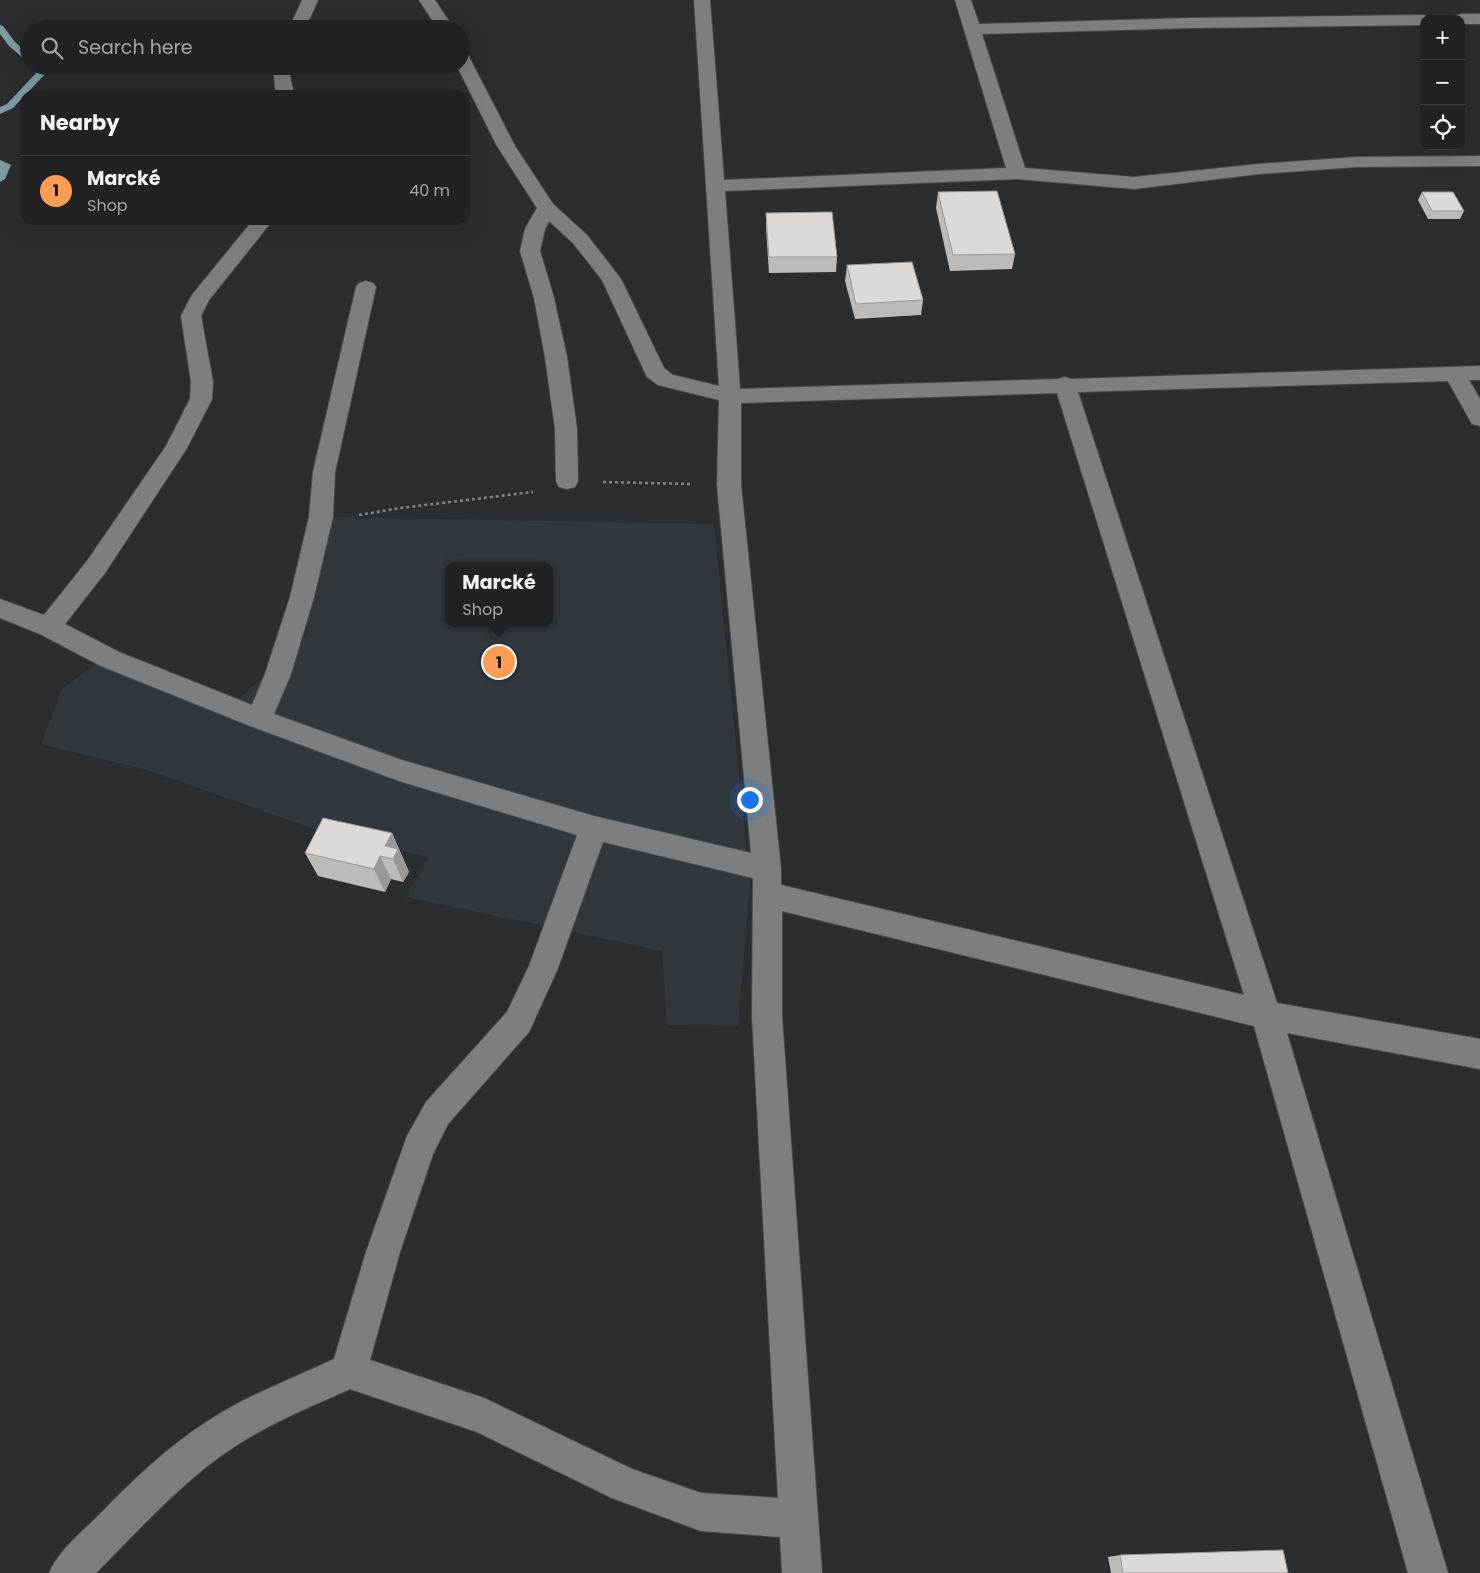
<!DOCTYPE html>
<meta charset="utf-8">
<style>
:root{--surface:#202223;--page:#2d2f30;--text:#f1f3f6;--muted:#a2a4a6;--line:#3d3f41;--accent:#fd9d54}
body{margin:0;font-family:Poppins,sans-serif;background:var(--page);color:var(--text)}
.controls{position:absolute;right:15px;top:15px;display:grid;overflow:hidden;border-radius:10px;box-shadow:0 5px 20px #0002}
.controls button{width:45px;height:45px;display:grid;place-items:center;padding:0;border:0;border-bottom:1px solid var(--line);background:var(--surface);color:var(--text);font:25px sans-serif}
.you{position:absolute;left:749px;top:799px;width:18px;height:18px;margin:-12px;border:4px solid #fff;border-radius:50%;background:#1a73e8;box-shadow:0 0 0 8px #1a73e833}
.badge{display:grid;place-items:center;width:32px;height:32px;border-radius:50%;background:var(--accent);color:#111;font-size:16px;font-weight:700}
.pin{position:absolute;translate:-50% -50%;border:2px solid #fff;box-shadow:0 1px 5px #0006}
.popup{position:absolute;left:445px;top:562px;width:108px;height:65px;box-sizing:border-box;display:grid;place-content:center;border-radius:10px;background:var(--surface);filter:drop-shadow(0 1px 4px #0005);font-size:16px;white-space:nowrap;color:var(--muted)}
.popup b{font-size:19px;color:var(--text)}
.popup::after{content:'';position:absolute;left:50%;top:100%;margin-left:-10px;border:10px solid transparent;border-top-color:var(--surface)}
.list{margin:0;padding:0;list-style:none}
h2{display:flex;justify-content:space-between;align-items:center;height:65px;margin:0;padding:0 20px;font-size:21px}
h2 small{font-size:16px;font-weight:400;color:var(--muted)}
.list li{display:grid;grid-template-columns:32px 1fr auto;gap:15px;align-items:center;box-sizing:border-box;height:70px;padding:0 20px;border-top:1px solid var(--line)}
.list b{display:block;font-size:19px;white-space:nowrap}
.list p{margin:0;font-size:16px;white-space:nowrap;color:var(--muted)}
.list em{font-size:16px;font-style:normal;color:var(--muted)}
.icon{flex:none;width:28px;height:28px;fill:none;stroke:currentColor;stroke-width:2;stroke-linecap:round;stroke-linejoin:round}
.map{position:relative;flex:none;width:1480px;height:1573px;overflow:hidden}
.search{position:absolute;background:var(--surface);box-shadow:0 5px 20px #0002;left:20px;top:20px;width:450px;height:55px;display:flex;align-items:center;gap:12px;box-sizing:border-box;padding:0 18px;border-radius:28px;color:var(--muted);font-size:19px}
.panel{position:absolute;background:var(--surface);box-shadow:0 5px 20px #0002;left:20px;top:90px;width:450px;height:135px;border-radius:15px}
.map>svg:first-child{display:block}
</style>
<div class="map">
<svg width="1480" height="1573" viewBox="0 0 1480 1573">
<rect width="100%" height="100%" fill="#2b2d2f"/>
<path fill="#30373d" fill-rule="evenodd" d="M 321,517 L 714,524 L 750,884 L 738,1026 L 667,1025 L 662,951 L 406,897 L 429,857 L 320,831 L 147,770 L 41,744 L 62,689 L 116,649 L 234,704 L 306,636 ZM 449,566 L 549,566 L 549,623 L 449,623 Z"/>
<g fill="none" stroke-linecap="round" stroke-linejoin="round">
<path fill="#7b9ca2" fill-rule="evenodd" d="M 0,25 L 3,26 L 15,42 L 29,55 L 29,63 L 9,46 L 0,34 Z
M 35,66 L 44,66 L 47,72 L 13,108 L 0,114 L 0,107 L 7,104 L 37,72 Z
M 0,160 L 11,165 L 5,179 L 0,182 Z"/>
<defs>
<path id="street" d="M 302,0 L 318,0 L 305,29 L 289,29 Z
M 419,0 L 435,0 L 454,29 L 438,29 Z
M 694,0 L 710,0 L 724,180 L 1006,168 L 955,0 L 971,0 L 979,24 L 1191,18 L 1424,15 L 1431,19 L 1424,19 L 1424,25 L 1191,28 L 982,34 L 1025,168 L 1134,177 L 1259,164 L 1356,157 L 1480,156 L 1480,166 L 1356,167 L 1259,174 L 1134,189 L 1017,179 L 725,191 L 740,389 L 1058,379 L 1065,377 L 1071,379 L 1480,366 L 1480,380 L 1469,380 L 1480,399 L 1480,426 L 1472,424 L 1448,381 L 1078,392 L 1277,1003 L 1480,1039 L 1480,1069 L 1287,1033 L 1448,1573 L 1408,1573 L 1254,1026 L 782,911 L 782,1016 L 822,1573 L 782,1573 L 780,1537 L 701,1531 L 612,1498 L 477,1432 L 350,1389 C 310,1407 270,1423 234,1447 C 182,1481 140,1529 96,1573 L 49,1573 C 59,1550 81,1533 98,1516 C 132,1481 167,1447 208,1421 C 247,1395 292,1379 334,1359 L 366,1252 L 407,1136 L 426,1102 L 507,1012 L 529,966 L 577,835 L 399,781 L 250,726 L 101,666 L 40,634 L 0,618 L 0,599 L 44,615 L 87,561 L 166,446 L 190,399 L 191,382 L 181,316 L 192,295 L 253,220 L 273,220 L 209,300 L 201,316 L 213,382 L 212,399 L 187,448 L 105,573 L 65,624 L 119,652 L 252,705 L 265,674 L 290,597 L 309,517 L 313,472 L 356,287 L 359,283 L 366,281 L 373,283 L 376,287 L 335,472 L 333,517 L 314,597 L 291,674 L 274,714 L 402,760 L 594,816 L 751,853 L 717,485 L 719,400 L 658,385 L 647,377 L 602,280 L 573,243 L 549,221 L 545,229 L 540,251 L 554,298 L 567,357 L 577,429 L 578,481 L 575,487 L 567,489 L 559,487 L 556,481 L 555,429 L 545,357 L 534,298 L 520,251 L 525,229 L 537,208 L 497,146 L 457,66 L 461,66 L 461,52 L 467,53 L 515,146 L 553,204 L 587,235 L 621,279 L 664,368 L 673,375 L 719,386 ZM 1057,393 L 1244,995 L 781,885 L 781,869 L 741,485 L 741,403 ZM 603,842 L 753,878 L 752,1016 L 778,1498 L 701,1493 L 632,1469 L 484,1398 L 370,1360 L 400,1252 L 433,1154 L 448,1124 L 529,1032 L 558,968 Z
M 1461,14 L 1480,14 L 1480,24 L 1461,24 L 1461,19 L 1453,19 L 1455,16 Z
M 276,66 L 292,66 L 290,76 L 294,95 L 276,95 L 274,76 Z"/>
</defs>
<use href="#street" stroke="#494b4c" stroke-width="2"/>
<path stroke="#828485" stroke-width="2.5" stroke-dasharray="3 3" stroke-linecap="butt" d="M 603,482 L 691,484
M 359,515 L 400,508 L 533,492"/>
<use href="#street" fill="#7c7e80" fill-rule="evenodd"/>
</g>
<path fill="#bdbbb9" d="M 938,192 L 1015,254 L 1012,269 L 950,271 L 936,208 Z
M 1422,192 L 1464,211 L 1460,219 L 1428,219 L 1418,200 Z
M 766,213 L 837,257 L 836,272 L 769,273 L 766,228 Z
M 847,265 L 923,300 L 921,315 L 855,319 L 845,281 Z
M 392,833 L 409,872 L 403,882 L 391,879 L 385,892 L 318,876 L 305,853 Z
M 1120,1555 L 1288,1573 L 1111,1573 L 1108,1557 Z"/>
<path fill="#9a9896" d="M 392,833 L 409,872 L 403,882 L 393,859 L 385,846 Z
M 380,856 L 391,879 L 385,892 L 374,869 Z"/>
<path fill="#dcd9d7" stroke="#9a9896" d="M 997,191 L 1015,254 L 953,255 L 938,192 Z
M 1422,192 L 1453,192 L 1464,211 L 1432,211 Z
M 832,212 L 837,257 L 769,257 L 766,213 Z
M 912,262 L 923,300 L 856,304 L 847,265 Z
M 323,818 L 392,833 L 385,846 L 398,849 L 393,859 L 380,856 L 374,869 L 305,853 Z
M 1283,1550 L 1288,1573 L 1123,1573 L 1120,1555 Z"/>
</svg>
<div class="controls">
<button>+</button>
<button>−</button>
<button><svg class="icon" aria-label="locate" viewBox="0 0 24 24"><circle cx="12" cy="12" r="6"/><path d="M12 2v4M12 18v4M2 12h4M18 12h4"/></svg></button>
</div>
<div class="you"></div>
<div class="pin badge" style="left:499px;top:662px">1</div>
<div class="popup"><b>Marcké</b>Shop</div>
<div class="search"><svg class="icon" aria-label="search" viewBox="0 0 24 24"><circle cx="10" cy="10" r="6"/><path d="M15 15l6 6"/></svg>Search here</div>
<section class="panel">
<h2>Nearby<small></small></h2>
<ul class="list">
<li><span class="badge">1</span><div><b>Marcké</b><p>Shop</p></div><em>40 m</em></li>
</ul>
</section>
</div>
